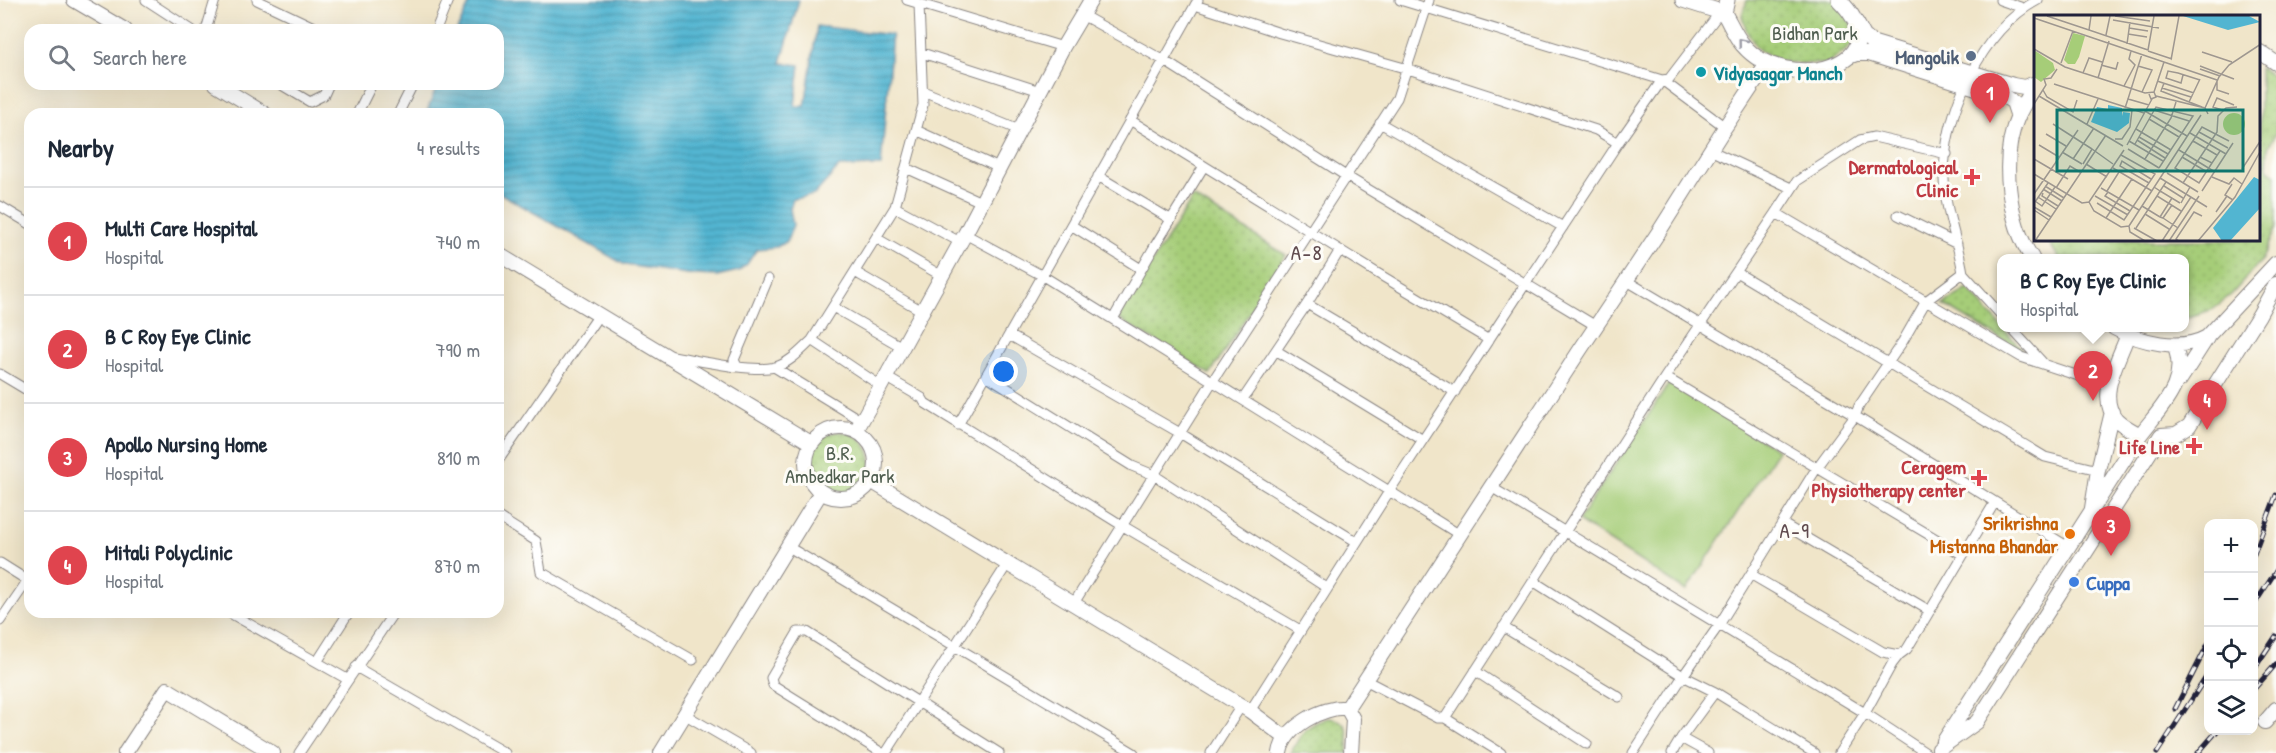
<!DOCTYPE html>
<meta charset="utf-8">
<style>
:root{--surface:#fff;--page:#f6f6f7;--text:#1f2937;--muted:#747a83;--line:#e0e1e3;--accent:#db2777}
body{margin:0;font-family:"Patrick Hand",sans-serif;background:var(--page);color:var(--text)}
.controls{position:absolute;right:18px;bottom:18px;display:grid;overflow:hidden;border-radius:12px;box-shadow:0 6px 24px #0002}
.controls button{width:54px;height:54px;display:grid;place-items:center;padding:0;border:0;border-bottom:2px solid var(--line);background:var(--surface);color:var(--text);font:30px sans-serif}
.you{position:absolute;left:1004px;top:372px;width:21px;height:21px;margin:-15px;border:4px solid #fff;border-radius:50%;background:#1a73e8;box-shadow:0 0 0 9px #1a73e833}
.badge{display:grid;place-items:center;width:39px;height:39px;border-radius:50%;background:var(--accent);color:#fff;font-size:20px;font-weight:700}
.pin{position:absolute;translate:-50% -50px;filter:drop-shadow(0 2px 3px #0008)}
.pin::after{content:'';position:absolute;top:32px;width:21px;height:18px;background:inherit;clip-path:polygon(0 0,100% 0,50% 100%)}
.popup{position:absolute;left:1997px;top:254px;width:192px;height:78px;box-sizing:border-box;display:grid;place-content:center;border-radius:12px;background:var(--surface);filter:drop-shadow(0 2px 4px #0005);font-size:20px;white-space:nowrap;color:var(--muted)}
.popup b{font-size:22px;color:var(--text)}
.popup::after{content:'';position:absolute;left:50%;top:100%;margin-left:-12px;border:12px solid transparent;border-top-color:var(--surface)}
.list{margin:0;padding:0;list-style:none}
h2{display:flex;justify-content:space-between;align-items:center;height:78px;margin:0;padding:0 24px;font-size:26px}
h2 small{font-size:20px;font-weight:400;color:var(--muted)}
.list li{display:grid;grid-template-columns:39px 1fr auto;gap:18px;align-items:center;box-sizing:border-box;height:108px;padding:0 24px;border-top:2px solid var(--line)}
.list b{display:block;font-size:22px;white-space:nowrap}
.list p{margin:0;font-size:20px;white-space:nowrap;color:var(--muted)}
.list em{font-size:20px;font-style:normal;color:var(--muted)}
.icon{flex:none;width:33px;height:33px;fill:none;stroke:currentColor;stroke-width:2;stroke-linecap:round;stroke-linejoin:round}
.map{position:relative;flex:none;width:2276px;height:753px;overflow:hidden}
.search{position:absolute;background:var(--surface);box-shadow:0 6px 24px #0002;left:24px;top:24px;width:480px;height:66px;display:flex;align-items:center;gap:15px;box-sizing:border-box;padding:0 21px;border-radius:18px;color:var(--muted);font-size:22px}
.panel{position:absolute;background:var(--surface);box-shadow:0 6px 24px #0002;left:24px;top:108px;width:480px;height:510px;border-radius:18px}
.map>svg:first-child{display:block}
</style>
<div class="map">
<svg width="2276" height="753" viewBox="0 0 2276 753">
<defs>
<pattern id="green-dots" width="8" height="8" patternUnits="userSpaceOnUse" patternTransform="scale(1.5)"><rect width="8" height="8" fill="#a6cd78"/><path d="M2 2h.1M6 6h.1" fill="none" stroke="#8fb069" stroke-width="1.8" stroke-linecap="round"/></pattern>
<pattern id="water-rules" width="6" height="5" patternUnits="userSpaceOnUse" patternTransform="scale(1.5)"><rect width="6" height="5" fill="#52b5d1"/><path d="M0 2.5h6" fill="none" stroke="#4493ab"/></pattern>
</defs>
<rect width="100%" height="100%" fill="#fdfcf7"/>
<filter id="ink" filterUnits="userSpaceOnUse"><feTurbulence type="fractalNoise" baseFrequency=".0167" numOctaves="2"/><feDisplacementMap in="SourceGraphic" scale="12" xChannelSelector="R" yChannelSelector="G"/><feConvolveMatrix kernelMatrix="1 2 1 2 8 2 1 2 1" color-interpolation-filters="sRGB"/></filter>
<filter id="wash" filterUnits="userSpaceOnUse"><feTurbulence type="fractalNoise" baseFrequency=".008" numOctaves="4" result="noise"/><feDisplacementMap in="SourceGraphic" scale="24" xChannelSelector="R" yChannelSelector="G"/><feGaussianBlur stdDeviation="1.35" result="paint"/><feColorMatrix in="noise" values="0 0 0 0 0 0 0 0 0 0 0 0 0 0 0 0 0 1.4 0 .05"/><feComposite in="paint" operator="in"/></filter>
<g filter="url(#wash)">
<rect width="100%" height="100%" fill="#f0e5c9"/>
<path fill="url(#green-dots)" stroke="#64785a" stroke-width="1.5" d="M 1747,0 L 1837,0 L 1850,18 L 1852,45 L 1828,64 L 1789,63 L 1772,58 L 1758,49 L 1747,32 L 1742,16 Z
M 2260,68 L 2276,78 L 2276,132 L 2268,148 L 2267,168 L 2276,174 L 2276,228 L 2261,261 L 2232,294 L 2211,310 L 2185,318 L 2184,258 L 2059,258 L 2047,240 L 2260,240 Z
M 1193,197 L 1286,255 L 1210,374 L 1117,318 Z
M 1968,289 L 2026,354 L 1943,304 Z
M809 463a31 31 0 1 1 62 0a31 31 0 1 1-62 0Z
M 1329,718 C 1350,719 1349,736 1348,753 L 1291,753 C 1300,734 1308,723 1329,718 Z"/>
<path fill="#a6cd78" stroke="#64785a" stroke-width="1.5" d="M 1670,382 L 1778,450 L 1686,591 L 1578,521 Z"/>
<path fill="url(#water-rules)" stroke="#3a6c86" stroke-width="1.5" d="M 471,0 L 799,0 L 781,63 L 800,65 L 795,106 L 805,106 L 817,26 L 892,35 L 881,166 L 839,167 L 814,195 L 793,199 L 790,209 L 793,225 L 787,241 L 777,247 L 757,249 L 747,264 L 738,271 L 717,276 L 694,275 L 625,265 L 498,192 L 498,114 L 426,114 L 436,88 L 433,84 L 498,84 L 498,30 L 457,30 Z"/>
</g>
<g filter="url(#ink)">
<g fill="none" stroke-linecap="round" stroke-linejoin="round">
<defs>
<path id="street" d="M 146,0 L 192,30
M 257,0 L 320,30
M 907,0 L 1063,47
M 2000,0 L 2023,8
M 1195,5 L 1280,33 L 1408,69 L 1596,130 L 1618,143
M 1724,13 L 1717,16 L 1669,79 L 1662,80 L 1725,127
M 1082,15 L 1163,60 L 1346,176 L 1596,326
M 206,30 L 215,0
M 436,30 L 448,0
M 922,53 L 1040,91
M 280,84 L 310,102 L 324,95 L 329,84
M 923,91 L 1019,130
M 357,114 L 372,84
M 398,114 L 413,84
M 1130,120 L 1377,273 L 1489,340
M 1380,123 L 1563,227
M 916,130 L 999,168
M 1710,150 L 1791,188
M 906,168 L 981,202
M 1098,176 L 1170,219
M 0,206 L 30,224
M 895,207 L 960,242
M 1776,213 L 1797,181 L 1860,140 L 1874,137 L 1947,154
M 1898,215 L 1957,244
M 1071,225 L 1141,269
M 965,234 L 1043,276 L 1460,535
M 876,238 L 942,276
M 855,272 L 922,311
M 1736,272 L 2045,457 L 2098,470
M 1963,273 L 2002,316
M 1627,281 L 1855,416 L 2070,548
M 1307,304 L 1455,392
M 833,307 L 902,347
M 1113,319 L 1153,249 L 1204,166
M 2011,328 L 2044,364
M 1009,335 L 1180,433 L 1357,542
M 812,340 L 881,386
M 1277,351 L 1423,440
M 673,356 C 697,360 752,373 775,367 C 790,363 801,350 812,340 L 895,207 L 923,105 L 919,4
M 737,366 L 734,360 L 768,279
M 774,367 L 862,421
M 0,374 L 30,392
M 986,375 L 1132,466 L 1154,475 L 1327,588
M 886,377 L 922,398 L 925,403 L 1123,526 L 1300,630
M 1665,377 L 1963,555
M 1243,399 L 1307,304 L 1340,250
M 958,425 L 1198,0
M 498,461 L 599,315
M 1491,487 L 1865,713 L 1926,753
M 498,517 L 536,541 L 541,572 L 693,660
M 1783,524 L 1930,611
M 787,546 L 1134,753
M 0,563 L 27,580
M 1752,575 L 1883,652 L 1899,655 L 1907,649 L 1995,502
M 1533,581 L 1683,676 L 1715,692 L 1814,753
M 1074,603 L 1212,382 L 1397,98 L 1429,0
M 228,612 L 347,679
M 0,621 L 30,577
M 1503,627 L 1619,697
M 317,662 L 349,612
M 356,667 L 505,753
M 1475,671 L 1587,744
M 1367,681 L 1438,718 L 1445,718
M 1250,711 L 1390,490 L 1618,143 L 1662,80 L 1400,0
M 684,714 L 751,753
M 299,753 L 394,612
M 882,753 L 773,685 L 771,678 L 798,632 L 807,632 L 999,753
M 886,753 L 1008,563
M 1211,753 L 1241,706
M 1501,753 L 1445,718 L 1665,377 L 1776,213 L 2021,357 L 2109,386
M 1633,753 L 1683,676 L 1719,625 L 1816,469 L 1855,416 L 1859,406 L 1903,341 L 1926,301 L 1963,273 C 1958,241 1945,211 1944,179 C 1943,115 1980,31 2038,0
M 1672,753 L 1681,738
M 1708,753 L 1681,738 L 1715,692
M 1839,753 L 1865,713 L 1892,664 L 1899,655"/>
<path id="secondary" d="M 74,0 L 125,30
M 1857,23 L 1864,36 L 1871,42 L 2013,85 L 2024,87 L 2036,83
M 2260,52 L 2276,63
M 1851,56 L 1856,54 L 1869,54 L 2005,97 L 2013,102 L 2018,117
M 216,84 L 265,114
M 498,254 L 811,443
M 2032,258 C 2008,222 2000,157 2018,116 C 2023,105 2030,94 2036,84
M 2114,328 C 2140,342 2180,352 2207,337 L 2276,263
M 2128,334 C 2120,358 2095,397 2117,420 C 2123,426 2133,431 2140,435
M 2180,380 L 2207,338
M806 463a35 35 0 1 1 70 0a35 35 0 1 1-70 0Z
M 856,431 L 965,234 L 1063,47 L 1091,0
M 871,481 L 1250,711 L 1286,738
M 2092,508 L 2098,470 L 2112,412
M 1347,708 L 1580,350 L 1660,230 L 1725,127 L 1767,64
M 1347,708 L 1353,719 L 1351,753
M 2265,722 L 2276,709
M 1944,741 L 2140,435 C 2161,407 2190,382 2174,345
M 1939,749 L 1977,722 L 2161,435 L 2176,434 L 2189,426 L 2259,315 L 2276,284
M 125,753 L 167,689 L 273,753
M 661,753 L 821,492
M 1280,753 C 1284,727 1323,706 1347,708"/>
<path id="primary" d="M 1683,0 L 1724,13
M 1727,0 L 1724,13 C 1730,23 1735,36 1743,45 C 1787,97 1904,64 1839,0"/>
</defs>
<use href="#street" stroke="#898482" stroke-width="11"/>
<use href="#secondary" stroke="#898482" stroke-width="16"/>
<use href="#primary" stroke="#898482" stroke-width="17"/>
<use href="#street" stroke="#fff" stroke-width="9"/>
<use href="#secondary" stroke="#fff" stroke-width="14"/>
<use href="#primary" stroke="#fff" stroke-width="15"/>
<defs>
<path id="rail" d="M 2254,554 L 2276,495
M 2254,605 L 2276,571
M 2254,669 L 2276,636
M 2254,689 L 2276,664
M 2175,709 L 2208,644
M 2157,753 L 2208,674
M 2198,753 L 2218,730"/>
</defs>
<use href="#rail" stroke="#22223b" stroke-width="5"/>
<use href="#rail" stroke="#fdfcf7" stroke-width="3" stroke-dasharray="9" stroke-linecap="butt"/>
</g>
<defs><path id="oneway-chevron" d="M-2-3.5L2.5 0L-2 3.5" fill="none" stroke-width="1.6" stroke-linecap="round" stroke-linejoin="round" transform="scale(1.5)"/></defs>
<use stroke="#9c9ca7" href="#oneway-chevron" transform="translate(1742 42) rotate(-129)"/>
</g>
<circle fill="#5c6f8a" stroke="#fdfcf7" stroke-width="2" cx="1971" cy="56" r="6"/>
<circle fill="#0f9aa8" stroke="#fdfcf7" stroke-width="2" cx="1701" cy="72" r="6"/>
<g fill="#e0444e" stroke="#fdfcf7" stroke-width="2">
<path d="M1969 168h6v6h6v6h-6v6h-6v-6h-6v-6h6z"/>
<path d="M2191 437h6v6h6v6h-6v6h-6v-6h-6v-6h6z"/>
<path d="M1976 469h6v6h6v6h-6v6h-6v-6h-6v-6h6z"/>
</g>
<circle fill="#e8710a" stroke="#fdfcf7" stroke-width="2" cx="2070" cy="534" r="6"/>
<circle fill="#3f7fe0" stroke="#fdfcf7" stroke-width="2" cx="2074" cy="582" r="6"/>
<g text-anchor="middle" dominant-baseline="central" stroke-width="6" stroke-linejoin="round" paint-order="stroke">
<g font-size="20" fill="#505e50" stroke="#fdfcf7">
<text x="1815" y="32">Bidhan Park</text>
<text x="840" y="452">B.R.<tspan x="840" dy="23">Ambedkar Park</tspan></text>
</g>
<g font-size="20" font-weight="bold" fill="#4e5e75" stroke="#fdfcf7" text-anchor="end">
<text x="1959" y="56">Mangolik</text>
</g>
<g font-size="20" font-weight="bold" fill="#0d838f" stroke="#fdfcf7" text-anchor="start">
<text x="1713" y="72">Vidyasagar Manch</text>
</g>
<g font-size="20" font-weight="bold" fill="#be3a42" stroke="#fdfcf7" text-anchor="end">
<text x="1958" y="166">Dermatological<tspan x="1958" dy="23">Clinic</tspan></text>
<text x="2180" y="446">Life Line</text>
<text x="1966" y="466">Ceragem<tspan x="1966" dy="23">Physiotherapy center</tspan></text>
</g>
<g font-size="20" font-weight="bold" fill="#c56008" stroke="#fdfcf7" text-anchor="end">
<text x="2058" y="522">Srikrishna<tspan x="2058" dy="23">Mistanna Bhandar</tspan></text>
</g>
<g font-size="20" font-weight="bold" fill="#366cbe" stroke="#fdfcf7" text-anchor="start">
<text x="2086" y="582">Cuppa</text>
</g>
<g font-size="21" letter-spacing="1.5" fill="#604b4f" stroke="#fdfcf7">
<text x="1307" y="252">A-8</text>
<text x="1795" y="530">A-9</text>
</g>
</g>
<g transform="translate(2034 15)">
<rect width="226" height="226" fill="#f0e5c9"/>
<path d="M 39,18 L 51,21 L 45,42 L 41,49 L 34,49 L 30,45 ZM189 109a11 11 0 1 1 22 0a11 11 0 1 1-22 0Z" fill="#a6cd78"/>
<path d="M 0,35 L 19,48 L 21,55 L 7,67 L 0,62 Z" fill="#a6cd78"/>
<path d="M 149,1 L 215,1 L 226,7 L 194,15 ZM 74,90 L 88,93 L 88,101 L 89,97 L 96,98 L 95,108 L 83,117 L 57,107 L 63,92 L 74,94 ZM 220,162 L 226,165 L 226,193 L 196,226 L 188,226 L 179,213 Z" fill="#52b5d1"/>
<path fill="none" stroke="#9e9790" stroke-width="1.5" d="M 13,1 L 55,15M 57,1 L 55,15 L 114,35M 81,1 L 116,6M 0,3 L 183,65M 79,5 L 125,13M 95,13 L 114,16M 94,19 L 113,22M 72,20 L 76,1M 93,29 L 96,7M 0,34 L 31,52 L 111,78 L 120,77 L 122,82 L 117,84 L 115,79M 114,35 L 120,1M 114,36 L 138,44M 168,37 L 198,47M 137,45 L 145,1M 27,48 L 39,16M 67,50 L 82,54 L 84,47M 104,51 L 118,55 L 108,77M 166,51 L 200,64M 166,54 L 186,61M 49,58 L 55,43 L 68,47M 149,60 L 147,68 L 132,63 L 134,56 L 144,58 L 166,65M 64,63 L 75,26M 123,66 L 160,78M 183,66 L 183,75 L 195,79M 130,68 L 127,76 L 168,92M 20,69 L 110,98M 90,71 L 101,50 L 95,44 L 97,36M 128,73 L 157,82M 9,75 L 13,82 L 39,97 L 43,85M 120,77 L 130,47M 5,81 L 89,131M 122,81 L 171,93 L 174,99M 94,84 L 108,39M 155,87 L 166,64M 0,89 L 12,70 L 10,64 L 17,63 L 23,54M 91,93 L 94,84 L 115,90M 171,93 L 185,62 L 195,50 L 227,29M 120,95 L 155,106M 188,95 L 179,92 L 183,83 L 200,90M 111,96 L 153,121M 115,104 L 145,122M 19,109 L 58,134M 53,109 L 64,84M 102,114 L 137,135M 165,117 L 194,133M 156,118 L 192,139M 12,119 L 32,131M 105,122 L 134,139M 81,124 L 88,124 L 96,112 L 98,95M 103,125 L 131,143M 95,126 L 129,146M 159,126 L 183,140M 101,129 L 122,92 L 159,101 L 125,153M 5,130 L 25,142M 93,130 L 118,84M 94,134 L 125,153M 145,135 L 181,157M 28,137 L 48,149M 148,142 L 173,157M 166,142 L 178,148 L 186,136M 0,144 L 34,164M 39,144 L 60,113M 111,144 L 137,103 L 142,87M 178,148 L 165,168 L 141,153 L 168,112 L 195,126M 49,149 L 58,134 L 79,149M 52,149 L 73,162M 79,153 L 118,176M 208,154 L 227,125M 133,158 L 164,177M 0,159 L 48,188 L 55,187 L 90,135M 178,162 L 195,169 L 200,163 L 208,169M 126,163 L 173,192M 132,167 L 126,176 L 146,188M 115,168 L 86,151 L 88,146 L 117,164M 149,168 L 183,117 L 184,101 L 192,93 L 203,92M 198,169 L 191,180 L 199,185M 11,171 L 30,183M 130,171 L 149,183M 120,172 L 126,176 L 123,181 L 147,196M 22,173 L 36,151 L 46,157M 67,173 L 105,195M 9,174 L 28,186M 73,176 L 85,157M 168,176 L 199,128M 74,177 L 71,181 L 96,196M 9,178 L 8,181 L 24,191M 0,179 L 44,115M 61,181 L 94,200M 4,182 L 22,194M 1,186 L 8,191 L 21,172M 1,187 L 14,168M 55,187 L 60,196 L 87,212 L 95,211M 63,188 L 90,205 L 121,159 L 87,140M 147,188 L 156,172M 108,191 L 126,202M 0,192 L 17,202M 0,195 L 15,205M 182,197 L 193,181M 111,199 L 135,214M 126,202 L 138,183M 126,202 L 129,203 L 138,190M 72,203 L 98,164M 129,203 L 144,213M 95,211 L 167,100M 95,211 L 96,217 L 111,226M 100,213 L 123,226M 102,213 L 123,181M 1,226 L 72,120M 128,226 L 157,182M 135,226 L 165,181M 145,226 L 142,224 L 160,197 L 168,201M 164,226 L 201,182 L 227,135"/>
<path fill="#0f766e" fill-opacity="0.15" stroke="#0f766e" stroke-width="3" d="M 23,95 L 209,95 L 209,156 L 23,156 Z"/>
<rect width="226" height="226" fill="none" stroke="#22223b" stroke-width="3"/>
</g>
</svg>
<div class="controls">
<button>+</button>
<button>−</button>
<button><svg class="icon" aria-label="locate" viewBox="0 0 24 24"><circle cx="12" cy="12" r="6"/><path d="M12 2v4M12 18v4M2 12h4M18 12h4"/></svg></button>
<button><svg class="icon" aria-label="layers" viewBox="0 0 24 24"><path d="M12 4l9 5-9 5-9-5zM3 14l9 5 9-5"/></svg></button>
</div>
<div class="you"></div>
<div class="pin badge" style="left:1990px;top:123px;background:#e0444e">1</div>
<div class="pin badge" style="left:2093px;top:401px;background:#e0444e">2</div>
<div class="popup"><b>B C Roy Eye Clinic</b>Hospital</div>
<div class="pin badge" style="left:2111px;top:556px;background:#e0444e">3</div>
<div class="pin badge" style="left:2207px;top:430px;background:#e0444e">4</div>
<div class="search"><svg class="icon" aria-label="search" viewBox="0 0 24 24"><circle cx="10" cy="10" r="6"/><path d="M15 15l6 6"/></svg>Search here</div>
<section class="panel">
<h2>Nearby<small>4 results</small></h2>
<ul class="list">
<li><span class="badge" style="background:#e0444e">1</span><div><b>Multi Care Hospital</b><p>Hospital</p></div><em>740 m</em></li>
<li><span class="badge" style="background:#e0444e">2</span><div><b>B C Roy Eye Clinic</b><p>Hospital</p></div><em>790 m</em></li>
<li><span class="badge" style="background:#e0444e">3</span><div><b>Apollo Nursing Home</b><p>Hospital</p></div><em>810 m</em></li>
<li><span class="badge" style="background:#e0444e">4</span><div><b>Mitali Polyclinic</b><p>Hospital</p></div><em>870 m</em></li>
</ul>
</section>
</div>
